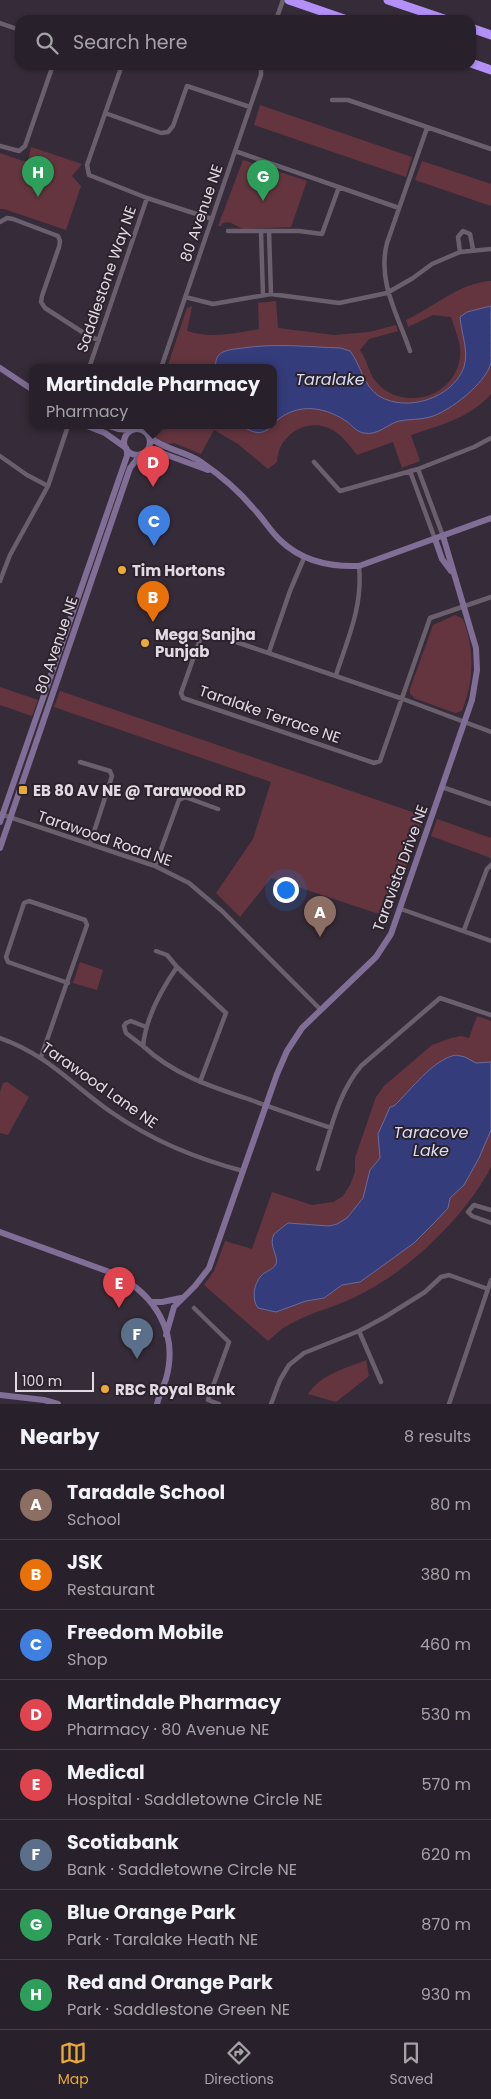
<!DOCTYPE html>
<meta charset="utf-8">
<style>
:root{--surface:#28202a;--page:#342d36;--text:#f1f3f6;--muted:#a5a3a8;--line:#443e47;--accent:#eaaa38}
body{margin:0;font-family:Poppins,sans-serif;background:var(--page);color:var(--text)}
.scale{position:absolute;left:15px;bottom:12px;width:79px;box-sizing:border-box;padding-left:5px;border:2px solid #e1dae2;border-top:0;font-size:14px;line-height:18px;white-space:nowrap;color:#e1dae2;-webkit-text-stroke:4px #2c222e;paint-order:stroke}
.you{position:absolute;left:285px;top:889px;width:18px;height:18px;margin:-12px;border:4px solid #fff;border-radius:50%;background:#1a73e8;box-shadow:0 0 0 8px #1a73e833}
.badge{display:grid;place-items:center;width:32px;height:32px;border-radius:50%;background:var(--accent);color:#fff;font-size:16px;font-weight:700}
.pin{position:absolute;translate:-50% -41px;filter:drop-shadow(0 1px 2px #0008)}
.pin::after{content:'';position:absolute;top:26px;width:18px;height:15px;background:inherit;clip-path:polygon(0 0,100% 0,50% 100%)}
.popup{position:absolute;left:29px;top:364px;width:248px;height:65px;box-sizing:border-box;display:grid;place-content:center;border-radius:10px;background:var(--surface);filter:drop-shadow(0 1px 4px #0005);font-size:16px;white-space:nowrap;color:var(--muted)}
.popup b{font-size:19px;color:var(--text)}
.popup::after{content:'';position:absolute;left:50%;top:100%;margin-left:-10px;border:10px solid transparent;border-top-color:var(--surface)}
.list{margin:0;padding:0;list-style:none}
h2{display:flex;justify-content:space-between;align-items:center;height:65px;margin:0;padding:0 20px;font-size:21px}
h2 small{font-size:16px;font-weight:400;color:var(--muted)}
.list li{display:grid;grid-template-columns:32px 1fr auto;gap:15px;align-items:center;box-sizing:border-box;height:70px;padding:0 20px;border-top:1px solid var(--line)}
.list b{display:block;font-size:19px;white-space:nowrap}
.list p{margin:0;font-size:16px;white-space:nowrap;color:var(--muted)}
.list em{font-size:16px;font-style:normal;color:var(--muted)}
.icon{flex:none;width:28px;height:28px;fill:none;stroke:currentColor;stroke-width:2;stroke-linecap:round;stroke-linejoin:round}
.map{position:relative;flex:none;width:491px;height:1404px;overflow:hidden}
.search{position:absolute;background:var(--surface);box-shadow:0 1px 4px #0004;left:15px;right:15px;top:15px;height:55px;display:flex;align-items:center;gap:12px;box-sizing:border-box;padding:0 18px;border-radius:15px;color:var(--muted);font-size:19px}
.sheet{height:625px;background:var(--surface)}
nav{display:flex;justify-content:space-around;align-items:center;box-sizing:border-box;height:70px;border-top:1px solid var(--line);background:var(--surface);font-size:14px;color:var(--muted)}
nav a{display:grid;justify-items:center;gap:2px}
nav .on{color:var(--accent)}
.map>svg:first-child{display:block}
</style>
<div class="map">
<svg width="491" height="1404" viewBox="0 0 491 1404">
<rect width="100%" height="100%" fill="#362b38"/>
<path fill="#65353f" d="M 260,105 L 412,157 L 406,177 L 254,125 Z
M 31,147 L 82,164 L 72,176 L 81,186 L 66,230 L 4,209 L 0,209 L 0,153 L 23,161 L 28,161 Z
M 243,160 L 307,181 L 291,227 L 243,229 L 229,222 L 223,223 L 221,226 L 218,226 Z
M 422,161 L 491,184 L 491,206 L 415,180 Z
M 491,281 L 491,394 C 470,418 440,425 411,435 L 420,461 L 402,468 L 393,442 L 357,455 C 350,446 343,436 333,430 C 308,416 278,434 277,462 L 268,469 L 238,444 L 214,430 L 201,454 L 174,443 L 168,444 C 158,439 153,437 149,426 L 273,426 L 273,368 L 167,368 L 187,308 L 192,306 L 187,331 C 211,339 235,333 259,329 L 258,303 L 276,301 L 278,328 L 334,335 L 369,332 L 396,325 L 398,331 L 369,339 L 360,350 C 368,361 369,377 380,386 C 408,411 454,396 460,358 C 462,344 455,330 451,317 L 433,315 L 408,327 L 406,320 C 434,307 459,283 491,281 Z
M 455,615 L 463,619 C 475,650 474,681 462,711 L 455,713 L 414,698 L 410,693 L 410,689 L 433,625 Z
M 0,687 L 38,700 L 32,716 L 0,705 Z
M 60,691 L 424,816 L 388,917 L 271,878 L 240,917 L 216,893 L 253,839 L 271,782 L 54,707 Z
M 437,819 L 491,838 L 491,858 L 431,836 Z
M 80,962 L 103,970 L 97,990 L 73,983 Z
M 477,1016 L 491,1021 L 491,1167 C 465,1217 407,1273 355,1297 C 335,1307 312,1312 292,1323 C 283,1327 275,1335 268,1341 L 204,1285 L 214,1271 L 225,1241 L 252,1249 L 272,1192 L 312,1205 L 333,1202 L 343,1196 L 350,1185 L 355,1172 L 355,1158 L 376,1097 L 384,1086 L 432,1045 L 451,1038 L 461,1036 L 469,1038 Z
M 7,1082 L 29,1097 L 8,1135 L 0,1133 L 0,1092 L 3,1083 Z
M 366,1360 L 369,1376 L 336,1402 L 308,1394 C 321,1374 345,1369 366,1360 Z"/>
<path fill="#353c7c" stroke="#696b9b" d="M 491,306 C 491,321 491,350 491,363 C 486,383 449,412 430,417 C 420,420 409,419 399,421 C 388,424 377,436 364,433 C 356,432 352,425 346,421 C 322,405 294,403 273,424 L 273,368 L 215,368 C 216,361 216,355 223,352 C 229,349 237,349 243,348 C 276,343 308,347 341,348 L 350,351 C 361,365 363,386 379,396 C 407,413 453,398 464,367 C 469,350 461,333 460,317 L 467,312 Z
M 241,426 L 272,426 C 261,437 253,432 241,426 Z
M 456,1055 L 465,1057 L 476,1063 L 491,1062 L 491,1130 L 479,1158 L 464,1185 L 450,1198 L 448,1208 L 435,1222 L 414,1243 L 360,1282 L 342,1285 L 324,1298 L 306,1301 L 276,1312 L 258,1308 C 252,1300 253,1285 261,1276 C 264,1272 273,1270 276,1264 C 279,1256 268,1246 274,1234 L 288,1223 L 329,1226 L 337,1224 L 347,1218 L 363,1198 L 370,1170 L 380,1158 L 378,1134 L 390,1107 L 394,1106 C 411,1090 433,1059 456,1055 Z"/>
<g fill="none" stroke-linecap="round" stroke-linejoin="round">
<path stroke="#6b5f6d" stroke-width="4.5" d="M 276,20 L 283,0
M 0,23 L 20,30
M 122,65 L 87,165 L 89,175 L 147,198 L 212,219
M 332,100 L 348,100 L 491,149
M 105,113 L 161,133 L 168,132 L 173,126 L 187,86 L 250,107
M 0,146 L 19,151 L 25,146 L 53,65
M 235,151 L 399,208
M 0,222 L 7,218 L 13,219 L 58,236 L 60,241 L 59,247 L 42,296 L 41,302 L 45,308 L 90,337 L 99,340
M 228,231 L 299,231 L 322,234 L 339,187
M 269,231 L 271,294
M 261,232 L 263,295
M 460,252 L 458,237 L 463,231 L 470,234 L 473,249
M 185,297 L 213,304 L 271,294 L 339,303 L 387,293 L 413,278 L 432,264 L 460,252 L 491,249
M 410,351 C 398,315 377,282 387,243 L 427,128
M 89,368 L 147,198
M 161,368 L 261,75 L 261,65
M 146,426 L 148,435
M 0,456 L 27,475 L 48,486
M 314,462 L 340,491 L 418,469 L 474,447 L 491,438
M 418,469 L 443,536
M 410,471 L 435,539
M 0,581 L 10,555 L 48,486 L 68,426
M 491,597 L 430,618 L 380,761 L 374,763 L 183,698 L 181,693 L 202,634 L 207,632 L 403,699 L 491,732
M 269,652 L 290,591 L 304,558
M 336,675 C 348,638 363,606 359,566
M 80,762 L 110,771 L 112,776 L 90,844
M 442,787 L 491,804
M 0,814 L 155,866 L 189,883 L 222,911 L 321,1010
M 155,866 L 179,800 L 185,797 L 218,809
M 401,909 L 491,941
M 464,930 L 487,869 L 491,865
M 156,951 L 167,955 L 177,967
M 0,1038 C 48,1055 71,1084 111,1112 C 153,1141 195,1158 243,1171
M 143,1046 L 126,1033 L 124,1026 L 126,1023 L 131,1021 L 146,1027
M 41,1057 L 87,925 L 85,920 L 29,901 L 24,903 L 6,957 L 8,962 L 68,983
M 200,1082 L 226,1013 L 177,967 C 161,990 146,1017 143,1046 C 174,1075 212,1087 251,1100 C 278,1110 305,1119 331,1128
M 318,1169 C 330,1134 337,1094 361,1066 L 440,998 L 491,1015
M 491,1210 L 474,1205 L 468,1212 L 472,1216 L 491,1223
M 194,1308 L 229,1342 L 208,1400 L 219,1404
M 359,1331 L 381,1382
M 271,1404 L 280,1380 L 289,1365 L 304,1353 L 359,1331 L 385,1317 L 425,1292 L 441,1277 L 449,1275 L 488,1289
M 449,1404 L 491,1280"/>
<path stroke="#816e96" stroke-width="6" d="M 0,368 L 33,390
M 87,426 L 105,433 L 126,448
M 109,426 L 118,429 L 131,430
M124 442a13 13 0 1 1 26 0a13 13 0 1 1-26 0Z
M 150,437 C 164,450 186,451 201,462 C 220,475 239,491 253,508 C 263,518 270,531 281,541 C 302,561 330,567 359,566 L 491,518
M 144,453 L 156,451 L 208,470
M 435,539 L 442,559 L 451,571
M 0,822 L 127,456 L 127,450
M 0,848 L 130,468 L 141,454
M 0,1232 L 115,1274 C 155,1295 179,1332 166,1379 C 163,1387 159,1396 157,1404
M 152,1302 L 162,1302 L 181,1298
M 166,1335 L 174,1307 L 195,1286 L 209,1268 L 277,1074 L 287,1051 L 302,1028 L 376,957 L 391,934 L 472,700 L 477,670 L 476,648 L 443,536
M 0,1395 L 44,1400 L 58,1404"/>
<path stroke="#b390f6" stroke-width="9" d="M 289,0 L 347,20
M 388,0 L 447,20
M 471,28 L 491,35
M 471,63 L 491,70"/>
</g>
<g fill="#eaaa38" stroke="#2c222e" stroke-width="2">
<circle cx="122" cy="570" r="5"/>
<circle cx="145" cy="643" r="5"/>
<rect x="18" y="785" width="10" height="10" rx="2.5"/>
<circle cx="105" cy="1389" r="5"/>
</g>
<g text-anchor="middle" dominant-baseline="central" stroke-width="4" stroke-linejoin="round" paint-order="stroke">
<g font-size="15" fill="#e1dae2" stroke="#2c222e">
<text transform="translate(201 213) rotate(-71)">80 Avenue NE</text>
<text transform="translate(106 279) rotate(-71)">Saddlestone Way NE</text>
<text transform="translate(56 645) rotate(-71)">80 Avenue NE</text>
<text transform="translate(270 714) rotate(19)">Taralake Terrace NE</text>
<text transform="translate(105 838) rotate(19)">Tarawood Road NE</text>
<text transform="translate(400 868) rotate(-70)">Taravista Drive NE</text>
<text transform="translate(100 1085) rotate(35)">Tarawood Lane NE</text>
</g>
<g font-size="15" font-weight="bold" fill="#e1dae2" stroke="#2c222e" text-anchor="start">
<text x="132" y="570">Tim Hortons</text>
<text x="155" y="634">Mega Sanjha<tspan x="155" dy="17">Punjab</tspan></text>
<text x="33" y="790">EB 80 AV NE @ Tarawood RD</text>
<text x="115" y="1389">RBC Royal Bank</text>
</g>
<g font-size="16" font-style="italic" fill="#d8ddf1" stroke="#2c222e">
<text x="330" y="379">Taralake</text>
<text x="431" y="1132">Taracove<tspan x="431" dy="18">Lake</tspan></text>
</g>
</g>
</svg>
<div class="scale">100 m</div>
<div class="you"></div>
<div class="pin badge" style="left:320px;top:937px;background:#8d6e63">A</div>
<div class="pin badge" style="left:153px;top:622px;background:#e8710a">B</div>
<div class="pin badge" style="left:154px;top:546px;background:#3f7fe0">C</div>
<div class="pin badge" style="left:153px;top:487px;background:#e0444e">D</div>
<div class="popup"><b>Martindale Pharmacy</b>Pharmacy</div>
<div class="pin badge" style="left:119px;top:1308px;background:#e0444e">E</div>
<div class="pin badge" style="left:137px;top:1359px;background:#5c6f8a">F</div>
<div class="pin badge" style="left:263px;top:201px;background:#2e9e5b">G</div>
<div class="pin badge" style="left:38px;top:197px;background:#2e9e5b">H</div>
<div class="search"><svg class="icon" aria-label="search" viewBox="0 0 24 24"><circle cx="10" cy="10" r="6"/><path d="M15 15l6 6"/></svg>Search here</div>
</div>
<section class="sheet">
<h2>Nearby<small>8 results</small></h2>
<ul class="list">
<li><span class="badge" style="background:#8d6e63">A</span><div><b>Taradale School</b><p>School</p></div><em>80 m</em></li>
<li><span class="badge" style="background:#e8710a">B</span><div><b>JSK</b><p>Restaurant</p></div><em>380 m</em></li>
<li><span class="badge" style="background:#3f7fe0">C</span><div><b>Freedom Mobile</b><p>Shop</p></div><em>460 m</em></li>
<li><span class="badge" style="background:#e0444e">D</span><div><b>Martindale Pharmacy</b><p>Pharmacy · 80 Avenue NE</p></div><em>530 m</em></li>
<li><span class="badge" style="background:#e0444e">E</span><div><b>Medical</b><p>Hospital · Saddletowne Circle NE</p></div><em>570 m</em></li>
<li><span class="badge" style="background:#5c6f8a">F</span><div><b>Scotiabank</b><p>Bank · Saddletowne Circle NE</p></div><em>620 m</em></li>
<li><span class="badge" style="background:#2e9e5b">G</span><div><b>Blue Orange Park</b><p>Park · Taralake Heath NE</p></div><em>870 m</em></li>
<li><span class="badge" style="background:#2e9e5b">H</span><div><b>Red and Orange Park</b><p>Park · Saddlestone Green NE</p></div><em>930 m</em></li>
</ul>
</section>
<nav>
<a class="on"><svg class="icon" aria-label="map" viewBox="0 0 24 24"><path d="M3 6l6-2 6 2 6-2v14l-6 2-6-2-6 2zM9 4v14M15 6v14"/></svg>Map</a>
<a><svg class="icon" aria-label="directions" viewBox="0 0 24 24"><path d="M12 3l9 9-9 9-9-9zM9 14v-3h6M13 9l2 2-2 2"/></svg>Directions</a>
<a><svg class="icon" aria-label="saved" viewBox="0 0 24 24"><path d="M7 4h10v16l-5-4-5 4z"/></svg>Saved</a>
</nav>
